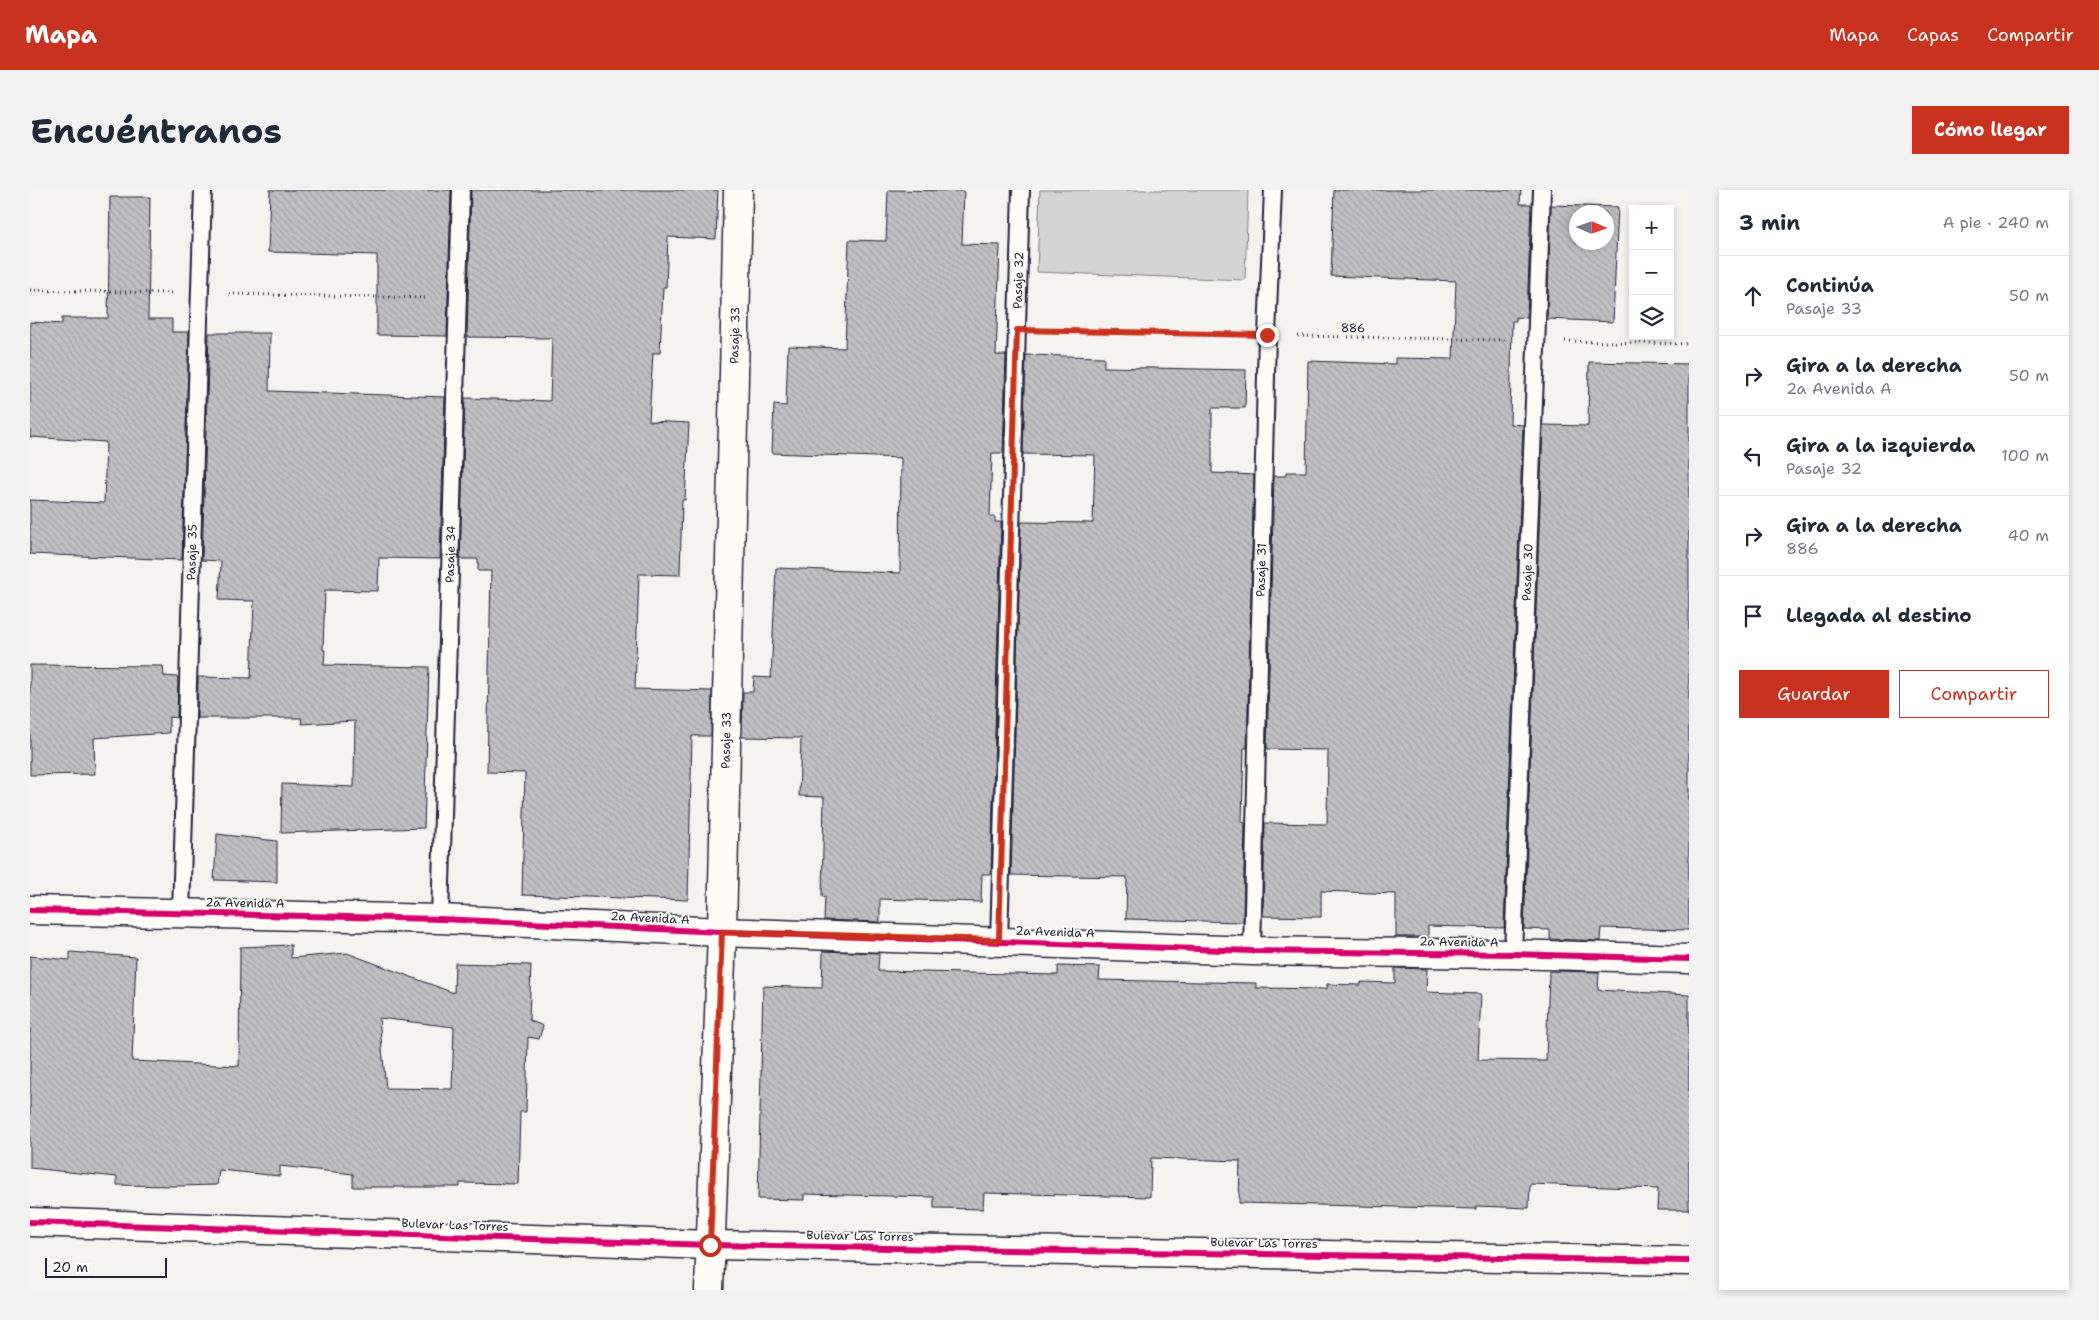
<!DOCTYPE html>
<html lang="es">
<meta charset="utf-8">
<style>
:root{--surface:#fff;--page:#f2f2f3;--text:#1f2937;--muted:#747a83;--line:#e0e1e3;--accent:#c8321e}
body{margin:0;font-family:"Shantell Sans",sans-serif;background:var(--page);color:var(--text)}
.controls{position:absolute;right:15px;top:15px;display:grid;overflow:hidden;border-radius:0px;box-shadow:0 2px 8px #0003}
.controls button{width:45px;height:45px;display:grid;place-items:center;padding:0;border:0;border-bottom:1px solid var(--line);background:var(--surface);color:var(--text);font:25px sans-serif}
.compass{position:absolute;left:1539px;top:15px;width:45px;height:45px;border-radius:50%;background:var(--surface);box-shadow:0 2px 8px #0003;rotate:92deg}
.scale{position:absolute;left:15px;bottom:12px;width:122px;box-sizing:border-box;padding-left:5px;border:2px solid #22223b;border-top:0;font-size:14px;line-height:18px;white-space:nowrap;color:#22223b;-webkit-text-stroke:4px #fdfcf7;paint-order:stroke}
.stop{position:absolute;width:15px;height:15px;margin:-11px;border:4px solid #c8321e;border-radius:50%;background:#fff}
.stop.end{background:#c8321e;border-color:#fff;box-shadow:0 1px 5px #0008}
.list{margin:0;padding:0;list-style:none}
h2{display:flex;justify-content:space-between;align-items:center;height:65px;margin:0;padding:0 20px;font-size:21px}
h2 small{font-size:16px;font-weight:400;color:var(--muted)}
.list li{display:grid;grid-template-columns:32px 1fr auto;gap:15px;align-items:center;box-sizing:border-box;height:80px;padding:0 20px;border-top:1px solid var(--line)}
.list b{display:block;font-size:19px;white-space:nowrap}
.list p{margin:0;font-size:16px;white-space:nowrap;color:var(--muted)}
.list em{font-size:16px;font-style:normal;color:var(--muted)}
.actions{display:flex;gap:10px;padding:15px 20px}
.actions a{flex:1;padding:11px 0;border:1px solid var(--accent);border-radius:0px;text-align:center;font-size:18px;color:var(--accent)}
.actions .main{background:var(--accent);color:#fff}
.icon{flex:none;width:28px;height:28px;fill:none;stroke:currentColor;stroke-width:2;stroke-linecap:round;stroke-linejoin:round}
.map{position:relative;flex:none;width:1659px;height:1100px;overflow:hidden;border-radius:0px}
header{display:flex;align-items:center;gap:30px;box-sizing:border-box;height:70px;padding:0 25px;background:var(--accent);color:#fff}
header strong{font-size:24px}
nav{display:flex;gap:28px;margin-inline-start:auto;font-size:18px}
.intro{display:flex;align-items:center;justify-content:space-between;box-sizing:border-box;height:120px;padding:0 30px}
h1{margin:0;font-size:35px}
.button{padding:12px 22px;border-radius:0px;background:var(--accent);color:#fff;font-size:18px;font-weight:700}
main{display:flex;gap:30px;padding:0 30px}
aside{flex:1;background:var(--surface);border-radius:0px;box-shadow:0 2px 8px #0003}
.map>svg:first-child{display:block}
</style>
<header>
<strong>Mapa</strong>
<nav><a>Mapa</a><a>Capas</a><a>Compartir</a></nav>
</header>
<div class="intro"><h1>Encuéntranos</h1><a class="button">Cómo llegar</a></div>
<main>
<div class="map">
<svg width="1659" height="1100" viewBox="0 0 1659 1100">
<defs>
<pattern id="building-back-hatch" width="6" height="6" patternUnits="userSpaceOnUse" patternTransform="scale(1.25)"><rect width="6" height="6" fill="#c0bfc2"/><path d="M-1 5l2 2M0 0l6 6M5-1l2 2" fill="none" stroke="#a5a4a8"/></pattern>
</defs>
<rect width="100%" height="100%" fill="#f4f3ef"/>
<filter id="ink" filterUnits="userSpaceOnUse"><feTurbulence type="fractalNoise" baseFrequency=".02" numOctaves="2"/><feDisplacementMap in="SourceGraphic" scale="10" xChannelSelector="R" yChannelSelector="G"/><feConvolveMatrix kernelMatrix="1 2 1 2 8 2 1 2 1" color-interpolation-filters="sRGB"/></filter>
<g filter="url(#ink)">
<path fill="#d5d4d5" stroke="#7c7b88" d="M 1010,0 L 1218,0 L 1215,90 L 1007,82 Z"/>
<path fill="url(#building-back-hatch)" stroke="#22223b" fill-rule="evenodd" d="M 240,0 L 421,0 L 417,146 L 347,145 L 347,65 L 238,62 Z
M 441,0 L 688,0 L 686,49 L 638,47 L 636,97 L 633,97 L 630,163 L 623,163 L 619,231 L 659,233 L 655,310 L 652,310 L 650,385 L 609,384 L 605,499 L 682,501 L 681,546 L 662,546 L 658,710 L 492,705 L 495,583 L 457,582 L 461,381 L 448,381 L 448,369 L 430,369 L 435,208 L 520,211 L 522,148 L 437,147 Z
M 858,0 L 934,1 L 932,54 L 970,55 L 966,165 L 976,165 L 973,263 L 962,263 L 960,327 L 965,327 L 965,332 L 971,332 L 961,684 L 952,684 L 951,712 L 850,709 L 850,732 L 794,730 L 795,707 L 792,707 L 794,607 L 769,606 L 771,548 L 712,547 L 713,502 L 723,502 L 724,487 L 741,488 L 746,378 L 870,383 L 871,268 L 742,263 L 744,215 L 756,216 L 758,156 L 815,158 L 819,50 L 856,51 Z
M 1304,0 L 1491,0 L 1490,14 L 1501,14 L 1497,128 L 1486,127 L 1486,131 L 1482,131 L 1480,234 L 1493,235 L 1474,738 L 1398,736 L 1398,747 L 1366,747 L 1366,704 L 1291,701 L 1291,727 L 1233,726 L 1235,633 L 1297,634 L 1298,560 L 1237,559 L 1244,286 L 1256,286 L 1256,282 L 1276,282 L 1278,171 L 1365,174 L 1365,168 L 1423,169 L 1426,91 L 1301,86 Z
M 80,7 L 120,7 L 118,129 L 142,129 L 142,142 L 159,142 L 152,370 L 0,364 L 0,310 L 74,313 L 76,252 L 0,247 L 0,132 L 32,134 L 32,128 L 78,128 Z
M 1521,15 L 1588,17 L 1583,132 L 1517,129 ZM 1546,22 L 1576,22 L 1576,52 L 1546,52 Z
M 179,143 L 240,143 L 239,201 L 415,207 L 410,369 L 349,368 L 348,401 L 295,400 L 293,460 L 295,460 L 294,475 L 399,477 L 394,638 L 251,643 L 252,594 L 324,597 L 325,531 L 272,534 L 271,528 L 167,528 L 168,487 L 221,488 L 224,411 L 189,410 L 191,371 L 172,370 Z
M 996,165 L 1074,167 L 1074,177 L 1216,180 L 1215,218 L 1182,218 L 1182,283 L 1224,285 L 1217,558 L 1214,558 L 1212,632 L 1215,633 L 1213,732 L 1096,729 L 1097,687 L 981,685 L 991,332 L 1063,333 L 1065,265 L 993,264 Z
M 1559,172 L 1659,174 L 1659,740 L 1571,738 L 1570,751 L 1520,749 L 1520,740 L 1494,739 L 1513,235 L 1558,236 Z
M 0,475 L 133,476 L 134,486 L 148,487 L 147,528 L 139,527 L 139,543 L 64,548 L 65,584 L 0,585 Z
M 187,644 L 247,651 L 247,692 L 184,690 Z
M 261,755 L 261,768 L 317,763 L 424,803 L 425,773 L 501,775 L 499,830 L 513,836 L 509,849 L 498,847 L 496,922 L 490,922 L 488,994 L 430,993 L 430,997 L 323,997 L 323,984 L 250,976 L 250,986 L 189,980 L 187,995 L 148,996 L 87,995 L 87,987 L 0,978 L 0,766 L 40,770 L 40,762 L 106,767 L 102,871 L 209,876 L 210,757 ZM 349,828 L 424,837 L 422,899 L 356,898 Z
M 793,761 L 849,763 L 848,781 L 1028,785 L 1028,776 L 1070,777 L 1069,790 L 1226,793 L 1226,798 L 1297,799 L 1297,794 L 1331,795 L 1331,792 L 1365,793 L 1365,778 L 1397,779 L 1396,802 L 1451,804 L 1448,870 L 1516,871 L 1519,781 L 1569,782 L 1568,800 L 1659,805 L 1659,1020 L 1627,1020 L 1628,999 L 1500,994 L 1499,1018 L 1446,1016 L 1446,1019 L 1209,1013 L 1210,971 L 1121,968 L 1120,1007 L 954,1003 L 953,1019 L 904,1018 L 904,1007 L 774,1004 L 774,1010 L 728,1009 L 733,796 L 792,798 Z"/>
<g fill="none" stroke-linecap="round" stroke-linejoin="round">
<defs>
<g id="lane">
<path id="s1" d="M 151,723 L 173,0"/>
<path id="s2" d="M 410,729 L 431,0"/>
<path id="s3" d="M 969,751 L 991,0"/>
<path id="s4" d="M 1222,761 L 1237,145 L 1243,0"/>
<path id="s5" d="M 1483,764 L 1512,0"/>
</g>
<g id="street">
<path d="M 0,720 L 410,729 L 692,742 L 1222,761 L 1483,764 L 1659,769"/>
<path id="s6" d="M 679,1100 L 692,742 L 708,0"/>
</g>
<path id="secondary" d="M 0,1032 L 680,1055 L 1659,1071"/>
</defs>
<use href="#lane" stroke="#22223b" stroke-width="20"/>
<use href="#street" stroke="#22223b" stroke-width="31"/>
<use href="#secondary" stroke="#22223b" stroke-width="31"/>
<path stroke="#22223b" stroke-width="3" stroke-dasharray="1 4" stroke-linecap="butt" d="M 0,100 L 141,103
M 199,104 L 398,108
M 1018,141 L 1206,145
M 1268,146 L 1476,150
M 1535,151 L 1659,154"/>
<use href="#lane" stroke="#fdfcf7" stroke-width="16"/>
<use href="#street" stroke="#fdfcf7" stroke-width="28"/>
<use href="#secondary" stroke="#fdfcf7" stroke-width="28"/>
<defs>
<path id="cycleway" d="M 0,720 L 410,729 L 692,742 L 1222,761 L 1483,764 L 1659,769
M 0,1032 L 680,1055 L 1659,1071"/>
</defs>
<use href="#cycleway" stroke="#fdfcf7" stroke-width="9"/>
<use href="#cycleway" stroke="#d6006c" stroke-width="6"/>
</g>
</g>
<g fill="none" stroke-linecap="round" stroke-linejoin="round" filter="url(#ink)">
<path stroke="#c8321e" stroke-width="6" d="M 680,1055 L 692,742 L 969,750 L 987,140 L 1237,145"/>
</g>
<g text-anchor="middle" dominant-baseline="central" stroke-width="4" stroke-linejoin="round" paint-order="stroke">
<g font-size="12" fill="#22223b" stroke="#fdfcf7">
<text stroke="none"><textPath href="#s3" startOffset="661">Pasaje 32</textPath></text>
<text transform="translate(1323 138) rotate(1)">886</text>
<text stroke="none"><textPath href="#s6" startOffset="955">Pasaje 33</textPath></text>
<text stroke="none"><textPath href="#s1" startOffset="361">Pasaje 35</textPath></text>
<text stroke="none"><textPath href="#s2" startOffset="365">Pasaje 34</textPath></text>
<text stroke="none"><textPath href="#s4" startOffset="381">Pasaje 31</textPath></text>
<text stroke="none"><textPath href="#s5" startOffset="382">Pasaje 30</textPath></text>
<text stroke="none"><textPath href="#s6" startOffset="550">Pasaje 33</textPath></text>
<text transform="translate(215 713) rotate(1)">2a Avenida A</text>
<text transform="translate(620 728) rotate(3)">2a Avenida A</text>
<text transform="translate(1025 742) rotate(2)">2a Avenida A</text>
<text transform="translate(1429 752) rotate(1)">2a Avenida A</text>
<text transform="translate(425 1035) rotate(2)">Bulevar Las Torres</text>
<text transform="translate(830 1046) rotate(1)">Bulevar Las Torres</text>
<text transform="translate(1234 1053) rotate(1)">Bulevar Las Torres</text>
</g>
</g>
</svg>
<div class="controls">
<button>+</button>
<button>−</button>
<button><svg class="icon" aria-label="layers" viewBox="0 0 24 24"><path d="M12 4l9 5-9 5-9-5zM3 14l9 5 9-5"/></svg></button>
</div>
<svg class="compass" viewBox="-18 -18 36 36"><path d="M0-13l5 13h-10z" fill="#e53935"/><path d="M0 13l5-13h-10z" fill="#747a83"/></svg>
<div class="scale">20 m</div>
<div class="stop" style="left:680px;top:1055px"></div>
<div class="stop end" style="left:1237px;top:145px"></div>
</div>
<aside>
<h2>3 min<small>A pie · 240 m</small></h2>
<ul class="list">
<li><svg class="icon" aria-label="ahead" viewBox="0 0 24 24"><path d="M12 20V5M6 11l6-6 6 6"/></svg><div><b>Continúa</b><p>Pasaje 33</p></div><em>50 m</em></li>
<li><svg class="icon" aria-label="right" viewBox="0 0 24 24"><path d="M7 20v-9h11M14 6l5 5-5 5"/></svg><div><b>Gira a la derecha</b><p>2a Avenida A</p></div><em>50 m</em></li>
<li><svg class="icon" aria-label="left" viewBox="0 0 24 24"><path d="M17 20v-9H6M10 6l-5 5 5 5"/></svg><div><b>Gira a la izquierda</b><p>Pasaje 32</p></div><em>100 m</em></li>
<li><svg class="icon" aria-label="right" viewBox="0 0 24 24"><path d="M7 20v-9h11M14 6l5 5-5 5"/></svg><div><b>Gira a la derecha</b><p>886</p></div><em>40 m</em></li>
<li><svg class="icon" aria-label="arrive" viewBox="0 0 24 24"><path d="M6 21V4h12l-3 4 3 4H6"/></svg><div><b>Llegada al destino</b></div></li>
</ul>
<div class="actions"><a class="main">Guardar</a><a>Compartir</a></div>
</aside>
</main>
